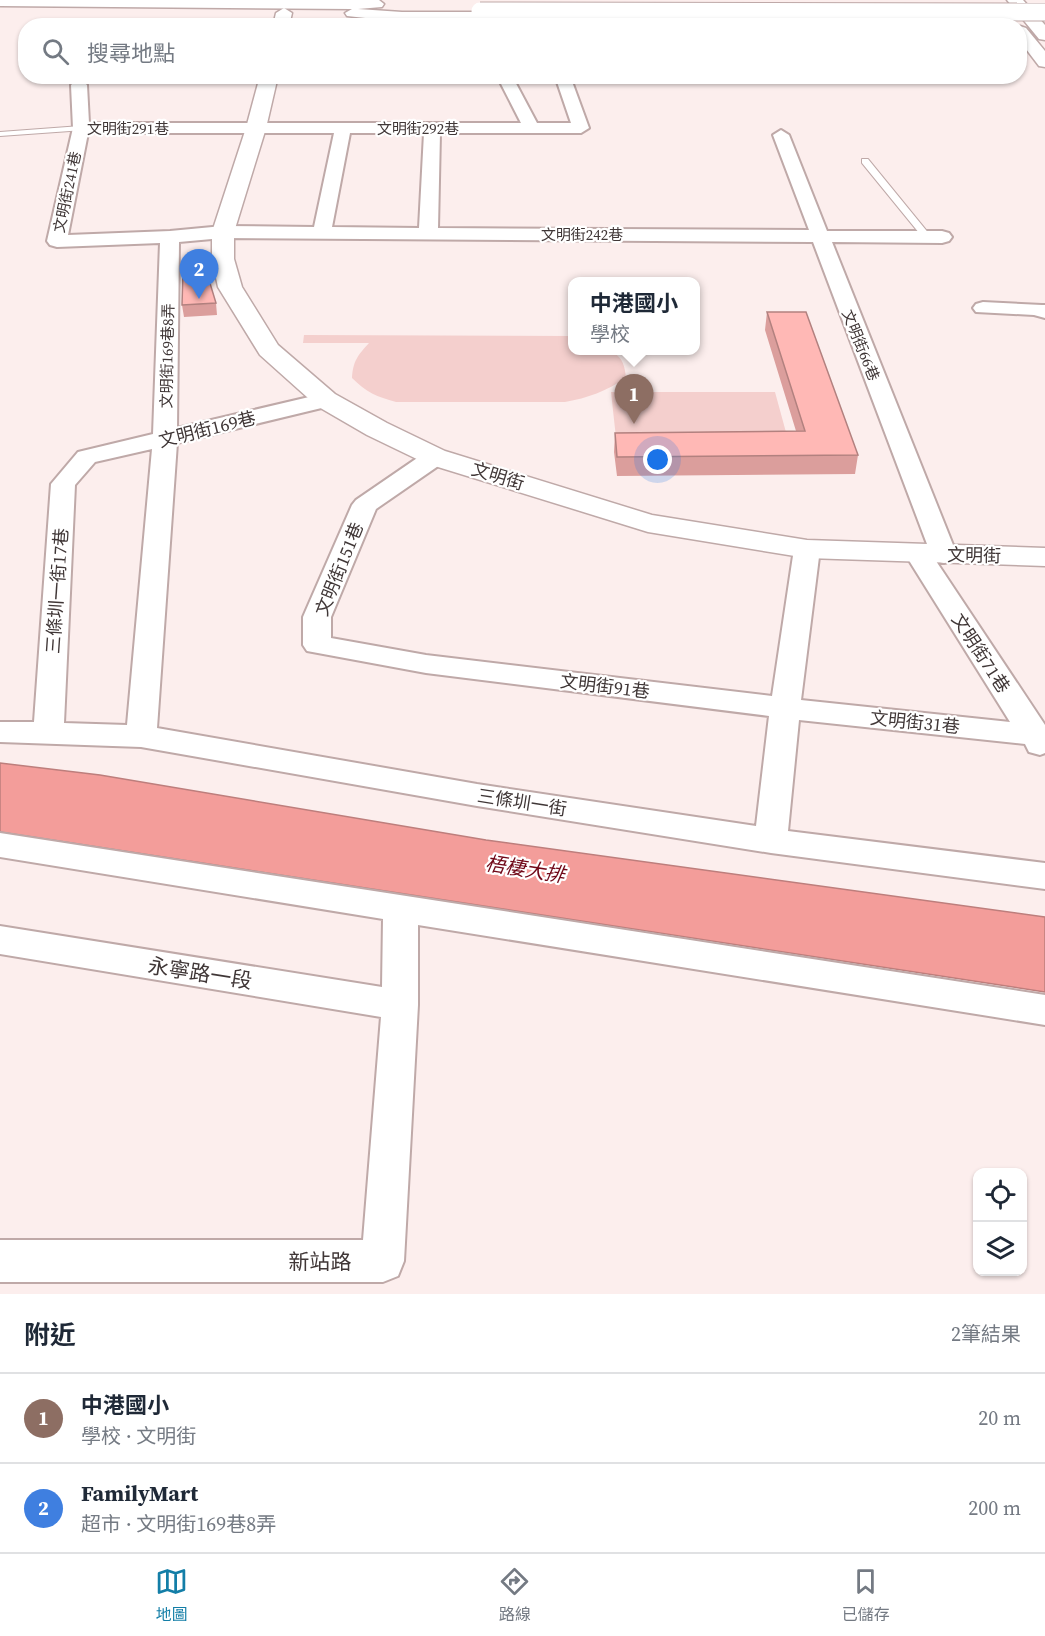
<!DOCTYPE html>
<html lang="zh-TW">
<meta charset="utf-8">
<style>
:root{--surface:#fff;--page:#f6f6f7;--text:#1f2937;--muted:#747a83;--line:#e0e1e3;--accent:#137ea7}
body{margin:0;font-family:"Source Serif 4","Noto Sans TC",serif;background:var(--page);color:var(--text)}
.controls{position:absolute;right:18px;bottom:18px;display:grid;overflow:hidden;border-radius:12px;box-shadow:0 2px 4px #0004}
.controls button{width:54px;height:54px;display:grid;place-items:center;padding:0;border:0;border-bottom:2px solid var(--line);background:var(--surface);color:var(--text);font:30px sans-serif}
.you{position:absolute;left:658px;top:460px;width:21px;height:21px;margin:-15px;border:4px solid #fff;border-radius:50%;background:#1a73e8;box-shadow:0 0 0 9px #1a73e833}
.badge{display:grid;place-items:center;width:39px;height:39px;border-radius:50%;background:var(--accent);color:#fff;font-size:20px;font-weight:700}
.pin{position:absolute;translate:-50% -50px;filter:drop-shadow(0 2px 3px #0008)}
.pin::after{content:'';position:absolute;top:32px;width:21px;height:18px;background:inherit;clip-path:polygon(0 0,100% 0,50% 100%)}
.popup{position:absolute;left:568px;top:277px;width:132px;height:78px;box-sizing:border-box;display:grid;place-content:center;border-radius:12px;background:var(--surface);filter:drop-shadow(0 2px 4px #0005);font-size:20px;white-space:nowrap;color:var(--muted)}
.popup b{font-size:22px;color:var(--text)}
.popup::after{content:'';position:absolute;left:50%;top:100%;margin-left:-12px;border:12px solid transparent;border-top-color:var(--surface)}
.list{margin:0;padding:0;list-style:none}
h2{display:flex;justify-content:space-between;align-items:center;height:78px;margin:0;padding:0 24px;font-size:26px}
h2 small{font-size:20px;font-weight:400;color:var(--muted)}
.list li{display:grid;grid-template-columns:39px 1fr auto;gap:18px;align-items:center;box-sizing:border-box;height:90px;padding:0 24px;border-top:2px solid var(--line)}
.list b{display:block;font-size:22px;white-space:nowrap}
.list p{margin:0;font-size:20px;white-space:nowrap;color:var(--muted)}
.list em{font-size:20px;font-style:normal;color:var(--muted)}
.icon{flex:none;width:33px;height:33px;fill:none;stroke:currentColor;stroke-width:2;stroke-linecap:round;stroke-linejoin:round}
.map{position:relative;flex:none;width:1045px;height:1294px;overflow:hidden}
.search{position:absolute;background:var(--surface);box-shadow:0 2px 4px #0004;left:18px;right:18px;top:18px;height:66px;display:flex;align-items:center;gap:15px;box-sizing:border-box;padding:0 21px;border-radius:24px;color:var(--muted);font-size:22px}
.sheet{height:258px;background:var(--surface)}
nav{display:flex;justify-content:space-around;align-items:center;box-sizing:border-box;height:84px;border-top:2px solid var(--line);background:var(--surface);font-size:16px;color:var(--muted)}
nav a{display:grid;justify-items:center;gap:3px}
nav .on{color:var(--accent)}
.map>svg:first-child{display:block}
</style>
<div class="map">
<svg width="1045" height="1294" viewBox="0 0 1045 1294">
<rect width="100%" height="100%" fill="#fceeed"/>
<path fill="#f4cfcd" d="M 304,335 L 572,336 L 572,350 C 599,350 624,343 626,378 C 606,391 588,398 565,402 L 396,402 C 377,397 366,392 352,378 C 353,361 358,355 369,343 L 303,343 Z
M 611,392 L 775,392 L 790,447 L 617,447 Z"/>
<path fill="#f39d9a" stroke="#bd7e7c" stroke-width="1.5" d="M 0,763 L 100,775 L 486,840 L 1045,917 L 1045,992 L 0,832 Z"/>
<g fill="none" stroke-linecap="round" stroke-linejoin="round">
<defs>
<path id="service" d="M 81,126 L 84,126 L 84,130 L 0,136 L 0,132 Z
M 862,159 L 868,159 L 930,235 L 930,239 L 924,239 L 862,163 Z"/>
<path id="minor" d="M 497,76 L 512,76 L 537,123 L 571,123 L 555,76 L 570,76 L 589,128 L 581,133 L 440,133 L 438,228 L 809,230 L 773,135 L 781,130 L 789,135 L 827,231 L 942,231 L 949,233 L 952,237 L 949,241 L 942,243 L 832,242 L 957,555 L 953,561 L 944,563 L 936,561 L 1045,725 L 1045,753 L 1040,755 L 1029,752 L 1025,744 L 799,720 L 788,831 L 1045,863 L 1045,889 L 771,853 L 477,806 L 141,747 L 0,742 L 0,722 L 34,722 L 51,484 L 78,452 L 153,434 L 160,243 L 57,247 L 50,245 L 47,241 L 73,128 L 71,85 L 74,82 L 84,82 L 87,85 L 89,123 L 521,123 ZM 88,133 L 334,133 L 314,227 L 223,226 L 170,231 L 68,235 ZM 350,133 L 424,133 L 419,228 L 332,227 ZM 223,238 L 813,242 L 930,552 L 927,548 L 918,546 L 909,548 L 905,554 L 1010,722 L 801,700 L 820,549 L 816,543 L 807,541 L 798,543 L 794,549 L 772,696 L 426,655 L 331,638 L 331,617 L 376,509 L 444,462 L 447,457 L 444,452 L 435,450 L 426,452 L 356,500 L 352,505 L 303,617 L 303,645 L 307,651 L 426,673 L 769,716 L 756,826 L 477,784 L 157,728 L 177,443 L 334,405 L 337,400 L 334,395 L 326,393 L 177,428 L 179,242 ZM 152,449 L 127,725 L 64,723 L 75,485 L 95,462 Z
M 983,302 L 1042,305 L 1045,305 L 1045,318 L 1034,315 L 976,312 L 973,308 L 976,304 Z
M 0,833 L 1045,995 L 1045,1025 L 418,925 L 418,1005 L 404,1261 L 398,1276 L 383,1282 L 0,1282 L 0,1240 L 363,1240 L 381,1017 L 0,954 L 0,926 L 382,987 L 383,919 L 0,857 Z"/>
<path id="tertiary" d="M 284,8 L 292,13 L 289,26 L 273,26 L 276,13 Z
M 260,76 L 278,76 L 266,128 L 234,232 L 234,259 L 242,287 L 278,345 L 335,394 L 387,423 L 445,451 L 652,515 L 807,540 L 1045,548 L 1045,566 L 807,558 L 648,532 L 425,463 L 367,435 L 317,406 L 260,355 L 218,287 L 212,259 L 212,232 L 246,128 Z"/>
<path id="primary" d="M 0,0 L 379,0 L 384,4 L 382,7 L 358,9 L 402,12 L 519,12 L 527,17 L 519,22 L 402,22 L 347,16 L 345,13 L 352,9 L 0,6 Z
M 1007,0 L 1023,0 L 1045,25 L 1045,40 L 1039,39 Z
M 1020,26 L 1026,28 L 1045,51 L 1045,67 L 1039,66 L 1020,41 Z"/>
</defs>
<use href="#service" stroke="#bfa9a8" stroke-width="2"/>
<use href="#minor" stroke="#bfa9a8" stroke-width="4"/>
<use href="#tertiary" stroke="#bfa9a8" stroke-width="3"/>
<use href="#primary" stroke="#bfa9a8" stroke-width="3"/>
<use href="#service" fill="#fff" fill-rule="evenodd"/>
<use href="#minor" fill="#fff" fill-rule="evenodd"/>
<use href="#tertiary" fill="#fff" fill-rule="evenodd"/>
<use href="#primary" fill="#fff" fill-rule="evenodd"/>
<defs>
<path id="primary-bridge" d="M 480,11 L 1045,12"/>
</defs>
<use href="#primary-bridge" stroke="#bfa9a8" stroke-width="19" stroke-linecap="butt"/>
<use href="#primary-bridge" stroke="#fff" stroke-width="17"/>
</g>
<path fill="#db9e9c" d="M 216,303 L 217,315 L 184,317 L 182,305 Z
M 767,312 L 858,455 L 855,474 L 617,476 L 614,452 L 615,433 L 796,431 L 765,330 Z"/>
<path fill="#ffb8b5" stroke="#b2817f" stroke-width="1.5" d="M 206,270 L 216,303 L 182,305 L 183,271 Z
M 767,312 L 806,312 L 858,455 L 617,457 L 615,433 L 805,431 Z"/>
<g text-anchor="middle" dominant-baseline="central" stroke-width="4.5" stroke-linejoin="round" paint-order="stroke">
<g font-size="15" fill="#403737" stroke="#fff">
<text x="128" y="128">文明街291巷</text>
<text x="418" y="128">文明街292巷</text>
<text transform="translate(67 192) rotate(-78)">文明街241巷</text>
<text x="582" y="234">文明街242巷</text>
<text transform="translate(861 345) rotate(68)">文明街66巷</text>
<text transform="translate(167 356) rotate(-89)">文明街169巷8弄</text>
</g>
<g font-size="18" fill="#403737" stroke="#fff">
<text transform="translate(207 429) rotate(-14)">文明街169巷</text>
<text transform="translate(498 476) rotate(17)">文明街</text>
<text transform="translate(974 555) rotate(1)">文明街</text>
<text transform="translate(339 569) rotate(-68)">文明街151巷</text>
<text transform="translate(57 591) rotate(-86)">三條圳一街17巷</text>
<text transform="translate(981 653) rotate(57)">文明街71巷</text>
<text transform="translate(605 686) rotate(7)">文明街91巷</text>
<text transform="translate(915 722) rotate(6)">文明街31巷</text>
<text transform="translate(522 802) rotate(9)">三條圳一街</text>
</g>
<g font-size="20" font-style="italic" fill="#700818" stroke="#fff">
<text transform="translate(525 869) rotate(9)">梧棲大排</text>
</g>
<g font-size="21" fill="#403737" stroke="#fff">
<text transform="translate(200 973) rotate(9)">永寧路一段</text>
<text x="320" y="1261">新站路</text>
</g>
</g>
</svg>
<div class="controls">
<button><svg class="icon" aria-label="locate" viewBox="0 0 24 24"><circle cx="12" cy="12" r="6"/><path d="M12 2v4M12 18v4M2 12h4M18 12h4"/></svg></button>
<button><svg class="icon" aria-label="layers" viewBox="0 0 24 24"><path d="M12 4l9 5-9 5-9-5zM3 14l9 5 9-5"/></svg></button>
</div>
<div class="you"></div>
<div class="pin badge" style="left:634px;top:424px;background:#8d6e63">1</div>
<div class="popup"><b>中港國小</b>學校</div>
<div class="pin badge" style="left:199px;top:299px;background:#3f7fe0">2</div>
<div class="search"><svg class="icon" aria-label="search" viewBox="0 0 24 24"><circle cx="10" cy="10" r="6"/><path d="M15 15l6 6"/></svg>搜尋地點</div>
</div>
<section class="sheet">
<h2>附近<small>2筆結果</small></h2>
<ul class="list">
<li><span class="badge" style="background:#8d6e63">1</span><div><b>中港國小</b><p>學校 · 文明街</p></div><em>20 m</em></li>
<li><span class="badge" style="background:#3f7fe0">2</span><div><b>FamilyMart</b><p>超市 · 文明街169巷8弄</p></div><em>200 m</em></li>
</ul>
</section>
<nav>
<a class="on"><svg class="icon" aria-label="map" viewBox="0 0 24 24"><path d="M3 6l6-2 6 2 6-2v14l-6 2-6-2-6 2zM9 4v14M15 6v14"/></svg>地圖</a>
<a><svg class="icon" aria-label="directions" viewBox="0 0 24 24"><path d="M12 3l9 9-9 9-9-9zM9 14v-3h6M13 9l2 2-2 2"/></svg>路線</a>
<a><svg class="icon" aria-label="saved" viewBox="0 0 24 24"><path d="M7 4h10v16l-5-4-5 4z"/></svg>已儲存</a>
</nav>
